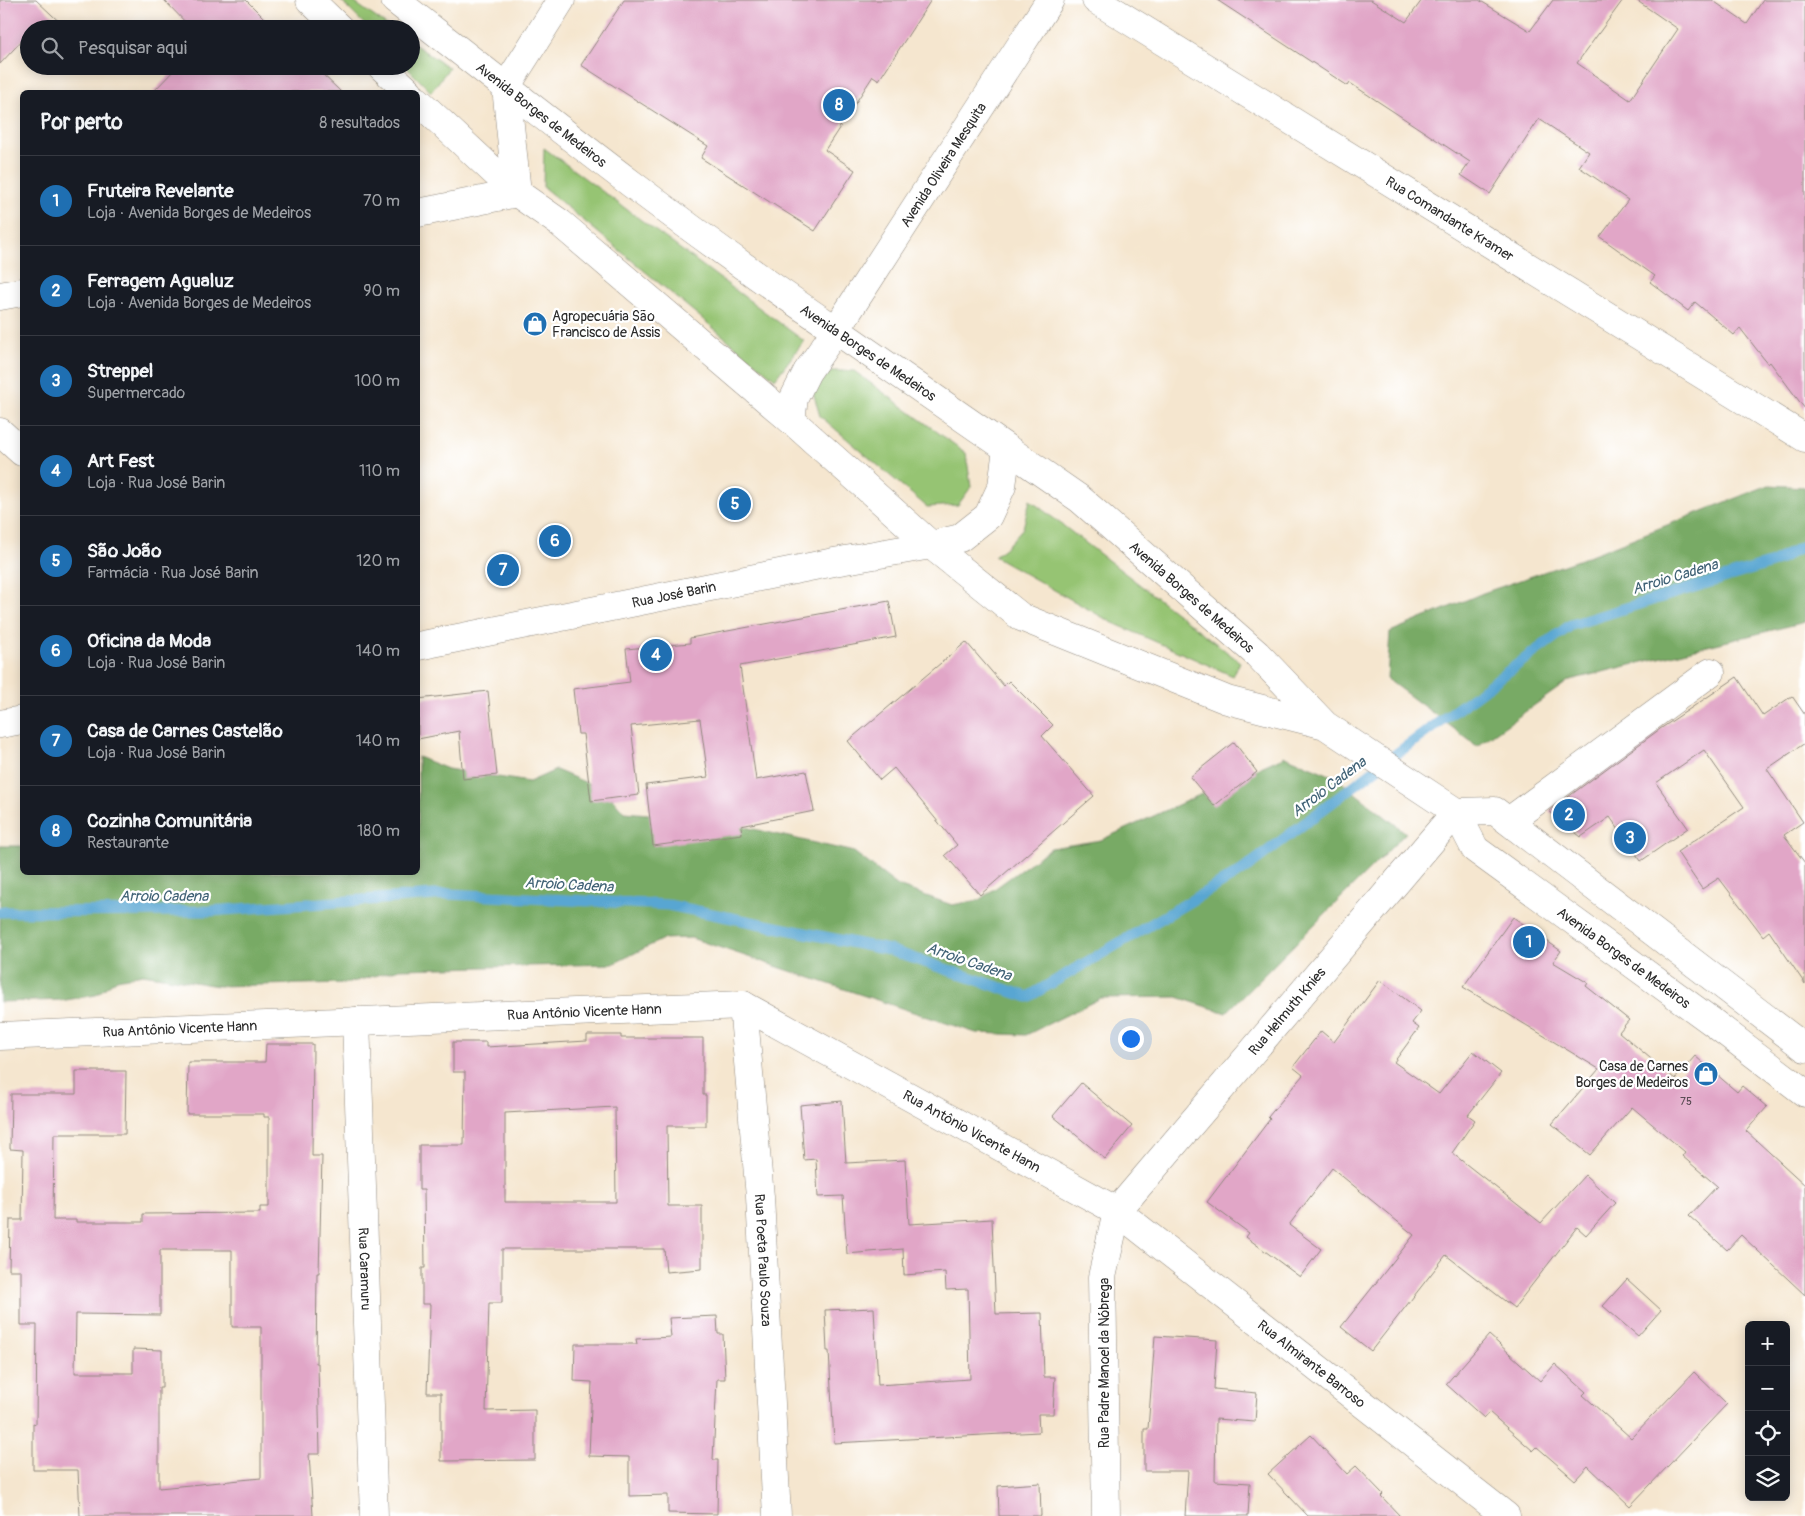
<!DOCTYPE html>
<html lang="pt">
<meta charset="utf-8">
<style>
:root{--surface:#171b24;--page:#20242c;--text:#f1f3f6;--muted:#9ea1a6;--line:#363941;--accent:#1f6fb2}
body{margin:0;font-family:Pangolin,sans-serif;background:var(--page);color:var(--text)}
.controls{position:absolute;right:15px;bottom:15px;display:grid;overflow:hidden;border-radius:8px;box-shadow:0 2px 12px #0003}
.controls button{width:45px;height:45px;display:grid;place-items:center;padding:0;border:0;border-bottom:1px solid var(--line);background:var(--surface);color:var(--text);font:25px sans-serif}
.you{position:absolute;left:1130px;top:1038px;width:18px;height:18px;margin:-12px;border:4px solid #fff;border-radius:50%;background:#1a73e8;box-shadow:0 0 0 8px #1a73e833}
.badge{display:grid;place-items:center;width:32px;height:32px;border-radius:50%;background:var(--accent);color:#fff;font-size:16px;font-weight:700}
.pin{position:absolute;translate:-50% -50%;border:2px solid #fff;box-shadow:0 1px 5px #0006}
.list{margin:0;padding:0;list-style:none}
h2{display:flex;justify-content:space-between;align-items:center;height:65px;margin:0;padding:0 20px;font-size:21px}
h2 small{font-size:16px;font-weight:400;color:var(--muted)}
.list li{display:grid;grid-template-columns:32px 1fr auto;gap:15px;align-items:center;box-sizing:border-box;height:90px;padding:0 20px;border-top:1px solid var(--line)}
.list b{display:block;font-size:19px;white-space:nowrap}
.list p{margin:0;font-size:16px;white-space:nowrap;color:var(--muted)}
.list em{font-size:16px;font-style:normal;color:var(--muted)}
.icon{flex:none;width:28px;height:28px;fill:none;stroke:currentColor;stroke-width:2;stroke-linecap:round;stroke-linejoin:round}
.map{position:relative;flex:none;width:1805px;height:1516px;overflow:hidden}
.search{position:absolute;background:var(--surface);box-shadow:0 2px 12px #0003;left:20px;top:20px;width:400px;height:55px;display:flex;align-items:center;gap:12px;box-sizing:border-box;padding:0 18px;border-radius:28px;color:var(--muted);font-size:19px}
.panel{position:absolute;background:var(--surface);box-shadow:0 2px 12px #0003;left:20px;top:90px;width:400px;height:785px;border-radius:8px}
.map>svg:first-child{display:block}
</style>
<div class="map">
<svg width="1805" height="1516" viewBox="0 0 1805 1516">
<rect width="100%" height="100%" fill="#fff"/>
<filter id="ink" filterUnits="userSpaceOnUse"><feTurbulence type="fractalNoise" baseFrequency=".02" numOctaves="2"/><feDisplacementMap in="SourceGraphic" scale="10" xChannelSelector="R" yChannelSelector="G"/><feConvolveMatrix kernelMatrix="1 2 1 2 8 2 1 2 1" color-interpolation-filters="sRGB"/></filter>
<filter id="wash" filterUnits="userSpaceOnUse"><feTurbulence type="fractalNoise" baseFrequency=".0096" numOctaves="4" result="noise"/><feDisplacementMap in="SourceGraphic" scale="20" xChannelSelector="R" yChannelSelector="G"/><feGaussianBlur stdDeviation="1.12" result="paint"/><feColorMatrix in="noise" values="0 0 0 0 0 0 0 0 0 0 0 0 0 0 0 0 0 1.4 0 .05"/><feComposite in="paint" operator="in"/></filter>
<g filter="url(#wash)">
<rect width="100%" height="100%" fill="#f5e6cf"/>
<path fill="#96c473" stroke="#60784f" d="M 340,0 L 351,0 L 392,29 L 369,29 Z
M 411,42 L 449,68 L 431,92 L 405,66 L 411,66 Z
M 544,148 L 804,341 L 775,379 L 543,187 Z
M 831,371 L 854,371 L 966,453 L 971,487 L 958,505 L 927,507 L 820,416 L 813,392 Z
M 1030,500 L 1240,662 L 1233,676 L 1111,622 L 994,556 L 1005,548 L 1023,528 Z"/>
<path fill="#78aa65" stroke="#526a48" d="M 1769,485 L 1805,487 L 1805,622 L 1570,680 L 1477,746 L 1387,679 L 1390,632 L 1483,593 L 1578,560 Z
M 1285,756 L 1335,777 L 1406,833 L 1226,1013 L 1177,997 L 1101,998 L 1026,1035 L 976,1033 L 691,938 L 663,939 L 613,964 L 400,969 L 349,983 L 218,986 L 143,974 L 117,979 L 96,995 L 66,1000 L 0,1002 L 0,846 L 22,846 L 22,872 L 418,872 L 418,757 L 448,769 L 529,782 L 556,770 L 606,791 L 624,812 L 710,819 L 854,852 L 898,886 L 952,905 L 979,900 L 1051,848 L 1101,840 Z"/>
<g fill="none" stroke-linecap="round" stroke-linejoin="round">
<path stroke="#59a6d2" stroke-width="11" d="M 0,912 L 210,911 L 449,894 L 668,905 L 889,950 L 1028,997 L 1243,870 L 1384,763 L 1571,625 L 1772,563 L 1805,545"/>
</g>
<g id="blocks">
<path fill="#e1a6c7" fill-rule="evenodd" d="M 0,0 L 36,0 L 67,29 L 29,29 L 29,37 L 27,35 L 0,64 Z
M 164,0 L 246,0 L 275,29 L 192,29 Z
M 624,0 L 931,0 L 879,80 L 873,76 L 825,150 L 855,170 L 815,231 L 701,158 L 708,146 L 581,65 Z
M 1217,0 L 1371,0 L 1406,22 L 1422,0 L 1479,0 L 1530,31 L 1553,0 L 1623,0 L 1577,63 L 1630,100 L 1678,29 L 1636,0 L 1712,0 L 1747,24 L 1763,0 L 1805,0 L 1805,409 L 1770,362 L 1768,364 L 1740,328 L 1734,335 L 1695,302 L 1688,311 L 1650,282 L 1655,276 L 1600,237 L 1628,200 L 1579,167 L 1589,152 L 1539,119 L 1490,194 L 1461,175 L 1470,162 L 1350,83 L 1348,86 Z
M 178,66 L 314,66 L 341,92 L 153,92 Z
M 889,601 L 896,637 L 740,666 L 756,780 L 806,771 L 814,811 L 741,826 L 742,834 L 653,846 L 646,785 L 708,777 L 700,719 L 631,726 L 639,795 L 591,801 L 583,734 L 578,734 L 573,689 L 630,682 L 626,649 L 690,643 L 690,638 Z
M 966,642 L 1004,686 L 1009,681 L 1053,725 L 1042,736 L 1094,796 L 980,895 L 945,855 L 957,845 L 894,768 L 880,780 L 848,741 Z
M 1737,677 L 1763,716 L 1792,696 L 1805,715 L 1805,743 L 1767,769 L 1803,822 L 1784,835 L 1805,863 L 1805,984 L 1769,931 L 1763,936 L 1719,878 L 1702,889 L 1677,852 L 1744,807 L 1704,750 L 1656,783 L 1688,828 L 1641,861 L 1610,817 L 1581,837 L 1549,811 L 1660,729 Z
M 488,691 L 497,775 L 463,779 L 459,731 L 418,739 L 418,699 Z
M 1234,742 L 1257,772 L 1214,806 L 1190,777 Z
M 1513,917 L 1561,951 L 1553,962 L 1588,983 L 1586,986 L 1629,1020 L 1619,1032 L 1675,1079 L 1695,1056 L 1737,1092 L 1742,1086 L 1767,1107 L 1746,1131 L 1805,1185 L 1805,1295 L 1741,1235 L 1727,1250 L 1689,1216 L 1717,1186 L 1682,1156 L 1685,1152 L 1632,1107 L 1590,1155 L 1552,1124 L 1599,1069 L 1463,987 Z
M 1380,980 L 1421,1011 L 1412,1023 L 1419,1028 L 1394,1062 L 1439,1094 L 1473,1051 L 1501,1073 L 1468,1115 L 1475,1120 L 1452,1153 L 1541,1223 L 1585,1175 L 1615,1203 L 1586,1235 L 1577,1227 L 1514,1308 L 1446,1255 L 1371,1351 L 1341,1327 L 1414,1235 L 1332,1168 L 1289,1225 L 1321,1249 L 1300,1277 L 1246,1237 L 1249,1233 L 1207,1202 L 1270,1119 L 1268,1117 L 1303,1075 L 1293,1067 L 1321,1031 L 1334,1042 Z
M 587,1035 L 621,1035 L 621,1038 L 703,1038 L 703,1095 L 706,1095 L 706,1126 L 667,1126 L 668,1206 L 702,1206 L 702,1269 L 666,1272 L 664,1249 L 502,1249 L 502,1303 L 489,1303 L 486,1411 L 535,1410 L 535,1460 L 441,1461 L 441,1393 L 427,1393 L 430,1304 L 422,1304 L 422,1268 L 425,1268 L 424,1190 L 419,1190 L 419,1145 L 464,1145 L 465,1072 L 453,1072 L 453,1042 L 486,1042 L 486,1047 L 587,1041 ZM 615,1107 L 616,1202 L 505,1202 L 505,1113 Z
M 266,1044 L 313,1044 L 312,1156 L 322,1156 L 319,1273 L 317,1273 L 316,1363 L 318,1363 L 320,1454 L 309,1454 L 313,1516 L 80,1516 L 78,1470 L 33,1470 L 33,1423 L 36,1424 L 37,1325 L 21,1325 L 21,1270 L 9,1270 L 10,1220 L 22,1220 L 23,1150 L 10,1149 L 11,1094 L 76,1094 L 76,1071 L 126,1071 L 125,1134 L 54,1134 L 53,1220 L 76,1220 L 76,1222 L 143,1222 L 143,1214 L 260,1213 L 260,1207 L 269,1207 L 269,1117 L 264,1117 L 264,1114 L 187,1114 L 188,1062 L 265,1062 ZM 160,1250 L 232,1250 L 232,1327 L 261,1327 L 261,1478 L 159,1488 L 159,1388 L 162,1388 L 162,1350 L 133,1349 L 133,1373 L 75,1373 L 76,1314 L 160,1315 Z
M 1081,1083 L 1132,1126 L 1105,1159 L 1053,1116 Z
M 842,1101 L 846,1163 L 905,1160 L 909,1224 L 992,1219 L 996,1314 L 1042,1313 L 1044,1377 L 1055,1377 L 1053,1414 L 1038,1414 L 1039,1432 L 834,1443 L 829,1351 L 827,1351 L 825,1310 L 874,1308 L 878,1385 L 970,1379 L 968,1289 L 946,1290 L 945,1272 L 904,1275 L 903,1249 L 847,1254 L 843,1196 L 818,1197 L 816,1159 L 804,1160 L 800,1105 Z
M 1627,1279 L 1661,1310 L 1638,1336 L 1603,1306 Z
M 717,1316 L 718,1334 L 723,1334 L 725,1379 L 717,1379 L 713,1460 L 718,1460 L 717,1514 L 668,1513 L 668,1495 L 629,1496 L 629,1457 L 589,1456 L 592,1382 L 574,1381 L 575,1344 L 637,1344 L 636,1339 L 671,1337 L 669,1318 Z
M 1489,1335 L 1540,1381 L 1555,1364 L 1586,1392 L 1583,1395 L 1631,1438 L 1694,1372 L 1727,1404 L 1630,1506 L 1588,1466 L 1575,1480 L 1537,1447 L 1533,1451 L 1489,1412 L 1484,1418 L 1446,1384 Z
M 1155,1336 L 1217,1340 L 1214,1389 L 1257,1393 L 1255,1422 L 1216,1419 L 1215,1481 L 1250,1483 L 1248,1516 L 1185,1516 L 1188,1471 L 1144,1471 L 1144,1429 L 1148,1429 Z
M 1311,1435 L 1347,1474 L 1356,1466 L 1383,1494 L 1381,1496 L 1400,1516 L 1308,1516 L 1268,1474 Z
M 1040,1483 L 1041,1516 L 999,1516 L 998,1486 Z"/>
</g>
</g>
<g filter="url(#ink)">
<use href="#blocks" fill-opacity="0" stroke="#90887d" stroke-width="1"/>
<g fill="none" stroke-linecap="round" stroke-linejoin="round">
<defs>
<g id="minor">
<path d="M 310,0 L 340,29"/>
<path id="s1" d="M 395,0 C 539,113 683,228 836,330 L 1050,0"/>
<path id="s2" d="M 1096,0 L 1805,438"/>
<path d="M 381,66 L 409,92"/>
<path d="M 506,87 L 561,0"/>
<path d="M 418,101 L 517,193 L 560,223 L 791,420"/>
<path d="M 418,213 L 517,193"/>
<path d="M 0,296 L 22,292"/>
<path d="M 0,432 L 22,452"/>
<path d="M 1509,821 L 1711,672"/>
<path id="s3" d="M 743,1005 L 760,1197 L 777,1516"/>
<path id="s4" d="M 356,1021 L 374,1516"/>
<path id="s5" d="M 0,1036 L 743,1005 L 1117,1211 L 1506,1516"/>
<path id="s6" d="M 1106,1516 L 1102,1277 L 1117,1211 L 1456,812"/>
</g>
<g id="major">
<path d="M 506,87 L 517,193"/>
<path id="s7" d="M 418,646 L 834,562 L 931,545 L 960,538 L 988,516 L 1002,486 L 1007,449"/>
<path d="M 0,724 L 22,720"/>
<path id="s8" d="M 1325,725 L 1227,700 L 1021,617 L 931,545 L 791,420 L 794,398 L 807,372 L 836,330 L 1080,499 L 1257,654 L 1325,725 L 1456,812 L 1475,849 L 1711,1021 L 1805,1093"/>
<path d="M 1456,812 L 1495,811 L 1805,1048"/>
</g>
</defs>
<use href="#minor" stroke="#90887d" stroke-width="29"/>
<use href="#major" stroke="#90887d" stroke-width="29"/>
<use href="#minor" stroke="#fff" stroke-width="28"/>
<use href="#major" stroke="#fff" stroke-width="28"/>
</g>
</g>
<defs>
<symbol id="shop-disc" viewBox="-11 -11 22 22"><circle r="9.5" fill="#1f6fb2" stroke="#fff"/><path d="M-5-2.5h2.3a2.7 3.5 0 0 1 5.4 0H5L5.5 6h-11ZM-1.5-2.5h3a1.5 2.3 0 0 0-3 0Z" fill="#fff"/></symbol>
</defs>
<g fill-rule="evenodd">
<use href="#shop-disc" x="521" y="310" width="28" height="28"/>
<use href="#shop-disc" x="1692" y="1060" width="28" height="28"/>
</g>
<g text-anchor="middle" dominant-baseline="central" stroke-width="4.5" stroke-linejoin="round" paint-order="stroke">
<g font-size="11" fill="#584a52">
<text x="1686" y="1101">75</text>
</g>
<g font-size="14" fill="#2b2b2b" stroke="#fff">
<text stroke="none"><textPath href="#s1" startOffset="186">Avenida Borges de Medeiros</textPath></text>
<text stroke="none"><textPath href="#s1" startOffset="748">Avenida Oliveira Mesquita</textPath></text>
<text stroke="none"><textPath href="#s2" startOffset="416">Rua Comandante Kramer</textPath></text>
<text transform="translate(868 353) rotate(34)">Avenida Borges de Medeiros</text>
<text stroke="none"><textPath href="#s7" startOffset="261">Rua José Barin</textPath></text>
<text stroke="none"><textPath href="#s8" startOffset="1174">Avenida Borges de Medeiros</textPath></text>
<text stroke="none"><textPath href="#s8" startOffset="1742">Avenida Borges de Medeiros</textPath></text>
<text stroke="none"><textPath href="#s5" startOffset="585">Rua Antônio Vicente Hann</textPath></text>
<text stroke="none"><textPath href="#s6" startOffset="569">Rua Helmuth Knies</textPath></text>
<text stroke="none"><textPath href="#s5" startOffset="180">Rua Antônio Vicente Hann</textPath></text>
<text stroke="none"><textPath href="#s5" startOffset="1005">Rua Antônio Vicente Hann</textPath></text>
<text stroke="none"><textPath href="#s3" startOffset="256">Rua Poeta Paulo Souza</textPath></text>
<text stroke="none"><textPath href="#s4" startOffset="248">Rua Caramuru</textPath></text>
<text transform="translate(1104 1363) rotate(-90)">Rua Padre Manoel da Nóbrega</text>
<text stroke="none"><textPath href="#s5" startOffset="1418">Rua Almirante Barroso</textPath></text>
</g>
<g font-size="14" fill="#2b2b2b" stroke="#fff" text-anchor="start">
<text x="552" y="316">Agropecuária São<tspan x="552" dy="16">Francisco de Assis</tspan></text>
<text x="1688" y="1066" text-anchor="end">Casa de Carnes<tspan x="1688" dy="16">Borges de Medeiros</tspan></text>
</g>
<g font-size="15" font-style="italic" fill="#406276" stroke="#fff">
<text transform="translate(1675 577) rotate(-17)">Arroio Cadena</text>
<text transform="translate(1329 787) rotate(-37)">Arroio Cadena</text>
<text transform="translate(569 885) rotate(3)">Arroio Cadena</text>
<text x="164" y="896">Arroio Cadena</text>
<text transform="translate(969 962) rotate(19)">Arroio Cadena</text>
</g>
</g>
</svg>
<div class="controls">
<button>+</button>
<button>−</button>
<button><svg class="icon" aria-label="locate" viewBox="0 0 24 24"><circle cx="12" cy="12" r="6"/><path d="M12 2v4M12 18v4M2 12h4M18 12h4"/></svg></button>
<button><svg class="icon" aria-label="layers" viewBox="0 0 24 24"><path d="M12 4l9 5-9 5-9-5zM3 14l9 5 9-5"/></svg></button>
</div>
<div class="you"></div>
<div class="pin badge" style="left:1529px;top:942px">1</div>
<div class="pin badge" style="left:1569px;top:815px">2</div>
<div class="pin badge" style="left:1630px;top:838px">3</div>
<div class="pin badge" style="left:656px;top:655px">4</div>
<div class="pin badge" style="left:735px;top:504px">5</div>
<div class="pin badge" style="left:555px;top:541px">6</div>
<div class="pin badge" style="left:503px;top:570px">7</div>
<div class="pin badge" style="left:839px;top:105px">8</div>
<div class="search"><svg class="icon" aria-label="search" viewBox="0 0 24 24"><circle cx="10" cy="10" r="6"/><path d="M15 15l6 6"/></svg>Pesquisar aqui</div>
<section class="panel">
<h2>Por perto<small>8 resultados</small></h2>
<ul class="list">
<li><span class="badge">1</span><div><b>Fruteira Revelante</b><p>Loja · Avenida Borges de Medeiros</p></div><em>70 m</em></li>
<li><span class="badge">2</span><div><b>Ferragem Agualuz</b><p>Loja · Avenida Borges de Medeiros</p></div><em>90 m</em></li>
<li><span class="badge">3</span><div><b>Streppel</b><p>Supermercado</p></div><em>100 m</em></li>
<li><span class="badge">4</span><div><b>Art Fest</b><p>Loja · Rua José Barin</p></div><em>110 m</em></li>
<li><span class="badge">5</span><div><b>São João</b><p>Farmácia · Rua José Barin</p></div><em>120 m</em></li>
<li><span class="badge">6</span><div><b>Oficina da Moda</b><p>Loja · Rua José Barin</p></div><em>140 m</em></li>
<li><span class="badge">7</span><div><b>Casa de Carnes Castelão</b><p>Loja · Rua José Barin</p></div><em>140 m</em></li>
<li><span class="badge">8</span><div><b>Cozinha Comunitária</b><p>Restaurante</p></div><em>180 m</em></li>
</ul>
</section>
</div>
